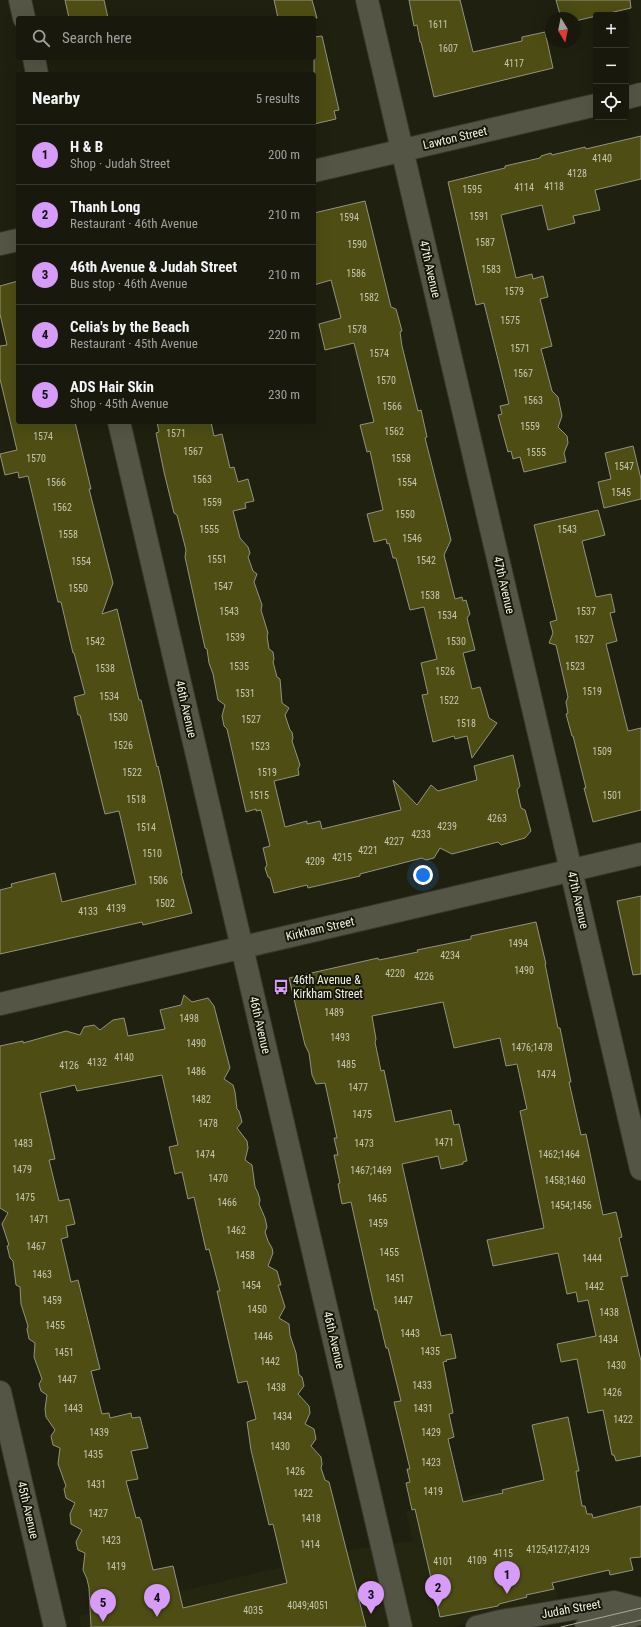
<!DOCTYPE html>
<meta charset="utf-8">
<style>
:root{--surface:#18180c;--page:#212115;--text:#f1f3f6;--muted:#9fa09d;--line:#36372d;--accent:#d79bf9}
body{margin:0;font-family:"Roboto Condensed",sans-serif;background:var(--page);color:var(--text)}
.controls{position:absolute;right:12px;top:12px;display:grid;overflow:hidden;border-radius:4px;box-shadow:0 4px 16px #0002}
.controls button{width:36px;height:36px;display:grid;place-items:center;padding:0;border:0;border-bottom:1px solid var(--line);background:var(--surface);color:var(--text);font:20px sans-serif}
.compass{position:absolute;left:545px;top:12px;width:36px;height:36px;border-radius:50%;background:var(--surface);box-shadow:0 4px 16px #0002;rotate:170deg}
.you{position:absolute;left:423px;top:875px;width:14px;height:14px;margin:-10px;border:3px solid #fff;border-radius:50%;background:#1a73e8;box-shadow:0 0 0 6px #1a73e833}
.badge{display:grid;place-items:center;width:26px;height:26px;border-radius:50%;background:var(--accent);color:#111;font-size:13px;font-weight:700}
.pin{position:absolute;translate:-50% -33px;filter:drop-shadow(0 1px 2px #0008)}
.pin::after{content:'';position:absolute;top:21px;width:14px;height:12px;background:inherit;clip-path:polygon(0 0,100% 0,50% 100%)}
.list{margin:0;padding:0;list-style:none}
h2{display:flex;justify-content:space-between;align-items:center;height:52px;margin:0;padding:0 16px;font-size:17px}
h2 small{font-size:13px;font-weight:400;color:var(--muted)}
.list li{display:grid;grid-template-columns:26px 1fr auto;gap:12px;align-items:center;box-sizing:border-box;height:60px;padding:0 16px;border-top:1px solid var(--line)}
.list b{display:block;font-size:15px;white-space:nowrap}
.list p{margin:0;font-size:13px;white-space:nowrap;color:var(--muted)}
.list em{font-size:13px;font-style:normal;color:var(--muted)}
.icon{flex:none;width:22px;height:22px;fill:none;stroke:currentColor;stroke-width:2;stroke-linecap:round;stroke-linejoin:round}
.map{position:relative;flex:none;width:641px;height:1627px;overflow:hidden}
.search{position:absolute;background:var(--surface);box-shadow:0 4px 16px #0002;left:16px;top:16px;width:300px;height:44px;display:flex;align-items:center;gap:10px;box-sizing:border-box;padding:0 14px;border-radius:4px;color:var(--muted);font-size:15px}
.panel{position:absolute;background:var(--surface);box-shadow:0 4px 16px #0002;left:16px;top:72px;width:300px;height:352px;border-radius:4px}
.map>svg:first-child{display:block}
</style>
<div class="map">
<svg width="641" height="1627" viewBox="0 0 641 1627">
<rect width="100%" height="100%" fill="#202010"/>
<path fill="#25260f" d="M 532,1481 L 559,1601 L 453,1627 L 81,1627 L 79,1616 L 357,1549 L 413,1541 L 406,1511 Z"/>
<path fill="#4d4d14" stroke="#929380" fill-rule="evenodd" d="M 65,0 L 104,0 L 108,18 L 69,18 Z
M 274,0 L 312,0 L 317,18 L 278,18 Z
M 409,0 L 460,0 L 473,52 L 522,41 L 522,37 L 545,32 L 553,68 L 434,97 L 421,42 L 420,42 L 417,25 L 414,26 Z
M 556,0 L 630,0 L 631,8 L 575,21 L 575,18 L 561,18 Z
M 322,36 L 339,110 L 334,111 L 336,119 L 314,124 L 314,37 Z
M 641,136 L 641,179 L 595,190 L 600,210 L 573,216 L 575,223 L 548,230 L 542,205 L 501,215 L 516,278 L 532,274 L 533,279 L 543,276 L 548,297 L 540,299 L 552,346 L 541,349 L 552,391 L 558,397 L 562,416 L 558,427 L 567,436 L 568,443 L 564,453 L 566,462 L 524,472 L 520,457 L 513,459 L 511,451 L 508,452 L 498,415 L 502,414 L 500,406 L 509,404 L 484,303 L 476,305 L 448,182 L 505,168 L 505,166 L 540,158 L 541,156 L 551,153 L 552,155 L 585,147 L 586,149 Z
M 365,201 L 391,307 L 396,309 L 402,331 L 400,332 L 402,346 L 418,411 L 421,410 L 427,437 L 425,438 L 451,540 L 444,555 L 455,599 L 462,597 L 463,601 L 466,600 L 470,614 L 467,618 L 475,650 L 463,653 L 472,689 L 480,687 L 489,718 L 497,723 L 472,758 L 467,736 L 455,739 L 454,736 L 433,742 L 422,695 L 428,694 L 421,663 L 437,659 L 424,607 L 410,610 L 396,558 L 393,558 L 389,543 L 387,544 L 386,539 L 374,542 L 367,514 L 383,510 L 370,451 L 367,452 L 360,425 L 374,422 L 354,343 L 325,350 L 319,324 L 341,318 L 331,280 L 314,285 L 314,213 Z
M 18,281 L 18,422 L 75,422 L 91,489 L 89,489 L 113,583 L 102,614 L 117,609 L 139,700 L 141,700 L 157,767 L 158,766 L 182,873 L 181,873 L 192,913 L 143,925 L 142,922 L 0,954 L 0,890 L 12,887 L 11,884 L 55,873 L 62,902 L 136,884 L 119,811 L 105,814 L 80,715 L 78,715 L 74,697 L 85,694 L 74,653 L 73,653 L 61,602 L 58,602 L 28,476 L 19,478 L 18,472 L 5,475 L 0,454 L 17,450 L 0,379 L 0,346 L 7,345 L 0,314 L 0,286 Z
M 157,422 L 211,422 L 214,436 L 222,434 L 230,468 L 234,467 L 238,482 L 248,479 L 254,501 L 245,503 L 246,508 L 233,511 L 240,538 L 248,547 L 250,553 L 248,557 L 253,571 L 257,574 L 254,582 L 262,605 L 261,610 L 268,633 L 267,636 L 269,649 L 273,652 L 274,659 L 273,662 L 277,677 L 280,679 L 282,703 L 289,708 L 285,715 L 290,730 L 292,732 L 293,738 L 292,741 L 300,765 L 298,769 L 299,775 L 274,781 L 285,827 L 307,821 L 307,824 L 320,821 L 322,829 L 401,810 L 393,780 L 417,805 L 431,785 L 438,791 L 477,780 L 474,766 L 513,755 L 520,786 L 517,790 L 521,808 L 525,810 L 531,831 L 525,838 L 501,845 L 498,842 L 452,854 L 440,848 L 434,858 L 426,860 L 422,858 L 360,874 L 360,876 L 308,888 L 307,885 L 274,893 L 270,878 L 268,877 L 265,868 L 267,865 L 263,848 L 270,846 L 261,810 L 256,811 L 256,809 L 246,812 L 227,729 L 224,726 L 222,716 L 225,705 L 218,700 L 213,674 L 209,663 L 207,649 L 205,648 L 185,557 L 186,550 L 177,515 L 174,513 L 164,472 L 156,433 L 159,432 Z
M 633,446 L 641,479 L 641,499 L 604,508 L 598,482 L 611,479 L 605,453 Z
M 598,510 L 605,535 L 582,541 L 596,597 L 611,594 L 615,612 L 610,613 L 617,641 L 606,644 L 628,731 L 641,728 L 641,810 L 593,822 L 584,788 L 586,788 L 573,736 L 572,736 L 566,714 L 568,713 L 566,702 L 568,697 L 556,645 L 549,643 L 553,633 L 550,622 L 557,620 L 534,525 Z
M 641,896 L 641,974 L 633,975 L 617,901 Z
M 536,922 L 546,964 L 545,964 L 558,1028 L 560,1028 L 571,1082 L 569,1082 L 581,1135 L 586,1134 L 603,1215 L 616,1212 L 622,1237 L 619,1238 L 628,1276 L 621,1277 L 641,1361 L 641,1456 L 616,1461 L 614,1455 L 612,1455 L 603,1410 L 588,1413 L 577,1359 L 561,1362 L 557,1344 L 596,1336 L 588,1300 L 578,1302 L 576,1292 L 567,1294 L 558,1253 L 493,1266 L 487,1240 L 544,1228 L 520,1111 L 527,1109 L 517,1064 L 506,1066 L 500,1038 L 454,1048 L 443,1002 L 372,1016 L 376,1039 L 375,1042 L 381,1071 L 384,1070 L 395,1122 L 451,1110 L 454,1125 L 459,1124 L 467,1161 L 463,1162 L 463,1164 L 441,1169 L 438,1156 L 402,1164 L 441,1336 L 451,1334 L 456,1358 L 446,1360 L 447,1361 L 443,1362 L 453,1413 L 449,1414 L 454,1437 L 448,1439 L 463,1502 L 503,1493 L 502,1490 L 544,1480 L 532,1425 L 568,1417 L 579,1471 L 576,1471 L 582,1506 L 585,1506 L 587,1514 L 592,1514 L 593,1518 L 641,1506 L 641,1557 L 630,1558 L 633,1570 L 610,1575 L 609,1570 L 552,1583 L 554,1589 L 526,1595 L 527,1597 L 499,1604 L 498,1606 L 440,1617 L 415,1509 L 412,1510 L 406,1483 L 410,1482 L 407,1469 L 410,1469 L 394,1402 L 401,1401 L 388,1348 L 386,1348 L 377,1310 L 375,1310 L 351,1202 L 342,1204 L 338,1184 L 340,1183 L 334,1155 L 338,1155 L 334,1138 L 337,1138 L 325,1083 L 316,1084 L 312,1075 L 309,1053 L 305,1045 L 289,978 L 378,958 L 379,960 L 418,952 L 417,950 L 471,939 L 471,936 Z
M 184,995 L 192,1002 L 208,998 L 214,1006 L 230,1068 L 224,1079 L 233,1085 L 235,1092 L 237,1109 L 239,1111 L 242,1122 L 237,1128 L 247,1141 L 248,1148 L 245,1160 L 252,1165 L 255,1187 L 258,1193 L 260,1200 L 259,1204 L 265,1218 L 267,1227 L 265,1232 L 268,1241 L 272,1248 L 273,1253 L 268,1266 L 277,1271 L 281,1285 L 278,1285 L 285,1307 L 279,1318 L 289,1324 L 290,1335 L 296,1353 L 299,1375 L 302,1377 L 304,1386 L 298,1394 L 309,1406 L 310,1413 L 305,1424 L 314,1429 L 316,1439 L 311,1446 L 321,1457 L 322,1464 L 321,1468 L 325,1480 L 329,1482 L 366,1627 L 91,1627 L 89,1588 L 87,1579 L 83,1570 L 85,1553 L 78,1550 L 76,1542 L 82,1530 L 71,1524 L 70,1514 L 75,1503 L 66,1498 L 64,1489 L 66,1486 L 58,1464 L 60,1448 L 53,1445 L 51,1436 L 55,1430 L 46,1417 L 45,1409 L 47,1395 L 41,1391 L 39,1384 L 42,1379 L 34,1357 L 35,1343 L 29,1339 L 27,1329 L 28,1326 L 21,1304 L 20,1287 L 16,1285 L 13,1261 L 10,1258 L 7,1246 L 9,1245 L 2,1224 L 8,1213 L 0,1208 L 0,1046 L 23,1041 L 23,1043 L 66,1031 L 80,1035 L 84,1027 L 94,1025 L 100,1030 L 113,1020 L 124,1018 L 128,1036 L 165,1029 L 160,1010 L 181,1005 ZM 162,1075 L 178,1145 L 169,1147 L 175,1174 L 182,1172 L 188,1199 L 194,1197 L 206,1250 L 209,1249 L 220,1291 L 217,1291 L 238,1383 L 247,1381 L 256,1419 L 247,1422 L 251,1450 L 269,1525 L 273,1524 L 287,1583 L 183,1608 L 173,1566 L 153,1570 L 141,1520 L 139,1517 L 136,1518 L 126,1481 L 138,1479 L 131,1451 L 148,1448 L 140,1417 L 132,1418 L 131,1413 L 110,1418 L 109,1413 L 102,1414 L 91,1371 L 100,1369 L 78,1280 L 71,1282 L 61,1239 L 68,1237 L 66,1226 L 75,1224 L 69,1199 L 59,1201 L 49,1160 L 55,1159 L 40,1093 L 75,1085 L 77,1091 Z"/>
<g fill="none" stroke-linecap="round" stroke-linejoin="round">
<defs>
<path id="minor" d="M 20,0 L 24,18
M 367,0 L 641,1169
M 34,58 L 37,74
M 626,98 L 641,94
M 314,171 L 596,105
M 0,244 L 18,240
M 119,422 L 401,1627
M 0,1004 L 641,854
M 0,1392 L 55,1627
M 477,1627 L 501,1621 L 614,1602 L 641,1609
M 586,1627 L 641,1614"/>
</defs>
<use href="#minor" stroke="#38382f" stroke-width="24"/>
<use href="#minor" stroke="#545544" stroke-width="22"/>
<path stroke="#aaab9e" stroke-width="1" d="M 561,1627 L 641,1608
M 611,1627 L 641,1620"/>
</g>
<defs>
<symbol id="bus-bare" viewBox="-9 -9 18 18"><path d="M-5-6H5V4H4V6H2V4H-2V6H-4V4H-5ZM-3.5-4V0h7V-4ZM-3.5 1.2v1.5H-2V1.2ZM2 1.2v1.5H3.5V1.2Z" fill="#d79bf9" stroke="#171708" stroke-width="2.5" paint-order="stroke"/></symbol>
</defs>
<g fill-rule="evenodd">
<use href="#bus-bare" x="270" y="976" width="22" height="22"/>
</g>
<g text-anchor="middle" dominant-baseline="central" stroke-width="4" stroke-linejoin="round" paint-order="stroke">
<g font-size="10" fill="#c6c7b1">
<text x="438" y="24">1611</text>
<text x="448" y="48">1607</text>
<text x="514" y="63">4117</text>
<text x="602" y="158">4140</text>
<text x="577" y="173">4128</text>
<text x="554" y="186">4118</text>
<text x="524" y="187">4114</text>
<text x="472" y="189">1595</text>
<text x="479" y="216">1591</text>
<text x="349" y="217">1594</text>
<text x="485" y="242">1587</text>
<text x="357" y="244">1590</text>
<text x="491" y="269">1583</text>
<text x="356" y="273">1586</text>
<text x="514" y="291">1579</text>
<text x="369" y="297">1582</text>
<text x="510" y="320">1575</text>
<text x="357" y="329">1578</text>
<text x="520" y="348">1571</text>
<text x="379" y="353">1574</text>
<text x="523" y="373">1567</text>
<text x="386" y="380">1570</text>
<text x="533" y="400">1563</text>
<text x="392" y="406">1566</text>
<text x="530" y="426">1559</text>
<text x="394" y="431">1562</text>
<text x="176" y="433">1571</text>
<text x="43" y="436">1574</text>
<text x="193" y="451">1567</text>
<text x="536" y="452">1555</text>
<text x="36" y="458">1570</text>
<text x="401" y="458">1558</text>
<text x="624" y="466">1547</text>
<text x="202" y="479">1563</text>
<text x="56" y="482">1566</text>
<text x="407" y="482">1554</text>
<text x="621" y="492">1545</text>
<text x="212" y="502">1559</text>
<text x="62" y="507">1562</text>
<text x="405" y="514">1550</text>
<text x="209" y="529">1555</text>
<text x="567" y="529">1543</text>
<text x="68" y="534">1558</text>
<text x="412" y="538">1546</text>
<text x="217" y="559">1551</text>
<text x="426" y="560">1542</text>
<text x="81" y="561">1554</text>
<text x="223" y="586">1547</text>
<text x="78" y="588">1550</text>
<text x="430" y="595">1538</text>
<text x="229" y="611">1543</text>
<text x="586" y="611">1537</text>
<text x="447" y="615">1534</text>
<text x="235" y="637">1539</text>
<text x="584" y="639">1527</text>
<text x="95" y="641">1542</text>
<text x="456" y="641">1530</text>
<text x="239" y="666">1535</text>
<text x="575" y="666">1523</text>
<text x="105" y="668">1538</text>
<text x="445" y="671">1526</text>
<text x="592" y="691">1519</text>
<text x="245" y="693">1531</text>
<text x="109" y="696">1534</text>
<text x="449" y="700">1522</text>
<text x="118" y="717">1530</text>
<text x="251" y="719">1527</text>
<text x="466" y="723">1518</text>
<text x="123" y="745">1526</text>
<text x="260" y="746">1523</text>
<text x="602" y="751">1509</text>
<text x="132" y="772">1522</text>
<text x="267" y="772">1519</text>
<text x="259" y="795">1515</text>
<text x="612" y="795">1501</text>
<text x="136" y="799">1518</text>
<text x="497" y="818">4263</text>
<text x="447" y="826">4239</text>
<text x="146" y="827">1514</text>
<text x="421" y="834">4233</text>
<text x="394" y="841">4227</text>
<text x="368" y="850">4221</text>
<text x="152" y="853">1510</text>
<text x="342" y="857">4215</text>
<text x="315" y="861">4209</text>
<text x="158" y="880">1506</text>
<text x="165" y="903">1502</text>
<text x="116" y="908">4139</text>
<text x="88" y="911">4133</text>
<text x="518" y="943">1494</text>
<text x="450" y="955">4234</text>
<text x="524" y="970">1490</text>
<text x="395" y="973">4220</text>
<text x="424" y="976">4226</text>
<text x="334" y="1012">1489</text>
<text x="189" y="1018">1498</text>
<text x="340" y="1037">1493</text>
<text x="196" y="1043">1490</text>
<text x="532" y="1047">1476;1478</text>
<text x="124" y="1057">4140</text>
<text x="97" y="1062">4132</text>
<text x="346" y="1064">1485</text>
<text x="69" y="1065">4126</text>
<text x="196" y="1071">1486</text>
<text x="546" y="1074">1474</text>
<text x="358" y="1087">1477</text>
<text x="201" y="1099">1482</text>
<text x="362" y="1114">1475</text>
<text x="208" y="1123">1478</text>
<text x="444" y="1142">1471</text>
<text x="23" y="1143">1483</text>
<text x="364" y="1143">1473</text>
<text x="205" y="1154">1474</text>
<text x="559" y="1154">1462;1464</text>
<text x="22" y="1169">1479</text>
<text x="371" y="1170">1467;1469</text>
<text x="218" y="1178">1470</text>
<text x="565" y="1180">1458;1460</text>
<text x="25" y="1197">1475</text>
<text x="377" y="1198">1465</text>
<text x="227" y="1202">1466</text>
<text x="571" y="1205">1454;1456</text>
<text x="39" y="1219">1471</text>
<text x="378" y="1223">1459</text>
<text x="236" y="1230">1462</text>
<text x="36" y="1246">1467</text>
<text x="389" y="1252">1455</text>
<text x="245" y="1255">1458</text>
<text x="592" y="1258">1444</text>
<text x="42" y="1274">1463</text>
<text x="395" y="1278">1451</text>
<text x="251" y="1285">1454</text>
<text x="594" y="1286">1442</text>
<text x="52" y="1300">1459</text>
<text x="403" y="1300">1447</text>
<text x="257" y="1309">1450</text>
<text x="609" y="1312">1438</text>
<text x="55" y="1325">1455</text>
<text x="410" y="1333">1443</text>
<text x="263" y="1336">1446</text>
<text x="608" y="1339">1434</text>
<text x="430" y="1351">1435</text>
<text x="64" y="1352">1451</text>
<text x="270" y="1361">1442</text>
<text x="616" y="1365">1430</text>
<text x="67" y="1379">1447</text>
<text x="422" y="1385">1433</text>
<text x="276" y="1387">1438</text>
<text x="612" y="1392">1426</text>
<text x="73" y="1408">1443</text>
<text x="423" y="1408">1431</text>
<text x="282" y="1416">1434</text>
<text x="623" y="1419">1422</text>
<text x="99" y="1432">1439</text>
<text x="431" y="1432">1429</text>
<text x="280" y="1446">1430</text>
<text x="93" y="1454">1435</text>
<text x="431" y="1462">1423</text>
<text x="295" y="1471">1426</text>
<text x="96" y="1484">1431</text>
<text x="433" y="1491">1419</text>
<text x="303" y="1493">1422</text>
<text x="98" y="1513">1427</text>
<text x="311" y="1518">1418</text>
<text x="111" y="1540">1423</text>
<text x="310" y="1544">1414</text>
<text x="558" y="1549">4125;4127;4129</text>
<text x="503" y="1553">4115</text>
<text x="477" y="1560">4109</text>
<text x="443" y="1561">4101</text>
<text x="116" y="1566">1419</text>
<text x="308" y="1605">4049;4051</text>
<text x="253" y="1610">4035</text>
</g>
<g font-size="12" fill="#eff0e5" stroke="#171708">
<text transform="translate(455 138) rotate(-13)">Lawton Street</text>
<text transform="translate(430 269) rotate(77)">47th Avenue</text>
<text transform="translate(504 585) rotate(77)">47th Avenue</text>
<text transform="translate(186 709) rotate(77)">46th Avenue</text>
<text transform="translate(578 900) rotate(77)">47th Avenue</text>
<text transform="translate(320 929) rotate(-13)">Kirkham Street</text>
<text transform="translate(260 1025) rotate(77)">46th Avenue</text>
<text transform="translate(334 1340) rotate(77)">46th Avenue</text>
<text transform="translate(28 1510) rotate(77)">45th Avenue</text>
<text transform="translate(571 1609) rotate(-10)">Judah Street</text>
</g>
<g font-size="12" fill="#eff0e5" stroke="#171708" text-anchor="start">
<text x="293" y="980">46th Avenue &amp;<tspan x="293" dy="14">Kirkham Street</tspan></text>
</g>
</g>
</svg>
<div class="controls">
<button>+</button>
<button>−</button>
<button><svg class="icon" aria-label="locate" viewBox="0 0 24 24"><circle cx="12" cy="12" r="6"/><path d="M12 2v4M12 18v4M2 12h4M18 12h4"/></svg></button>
</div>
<svg class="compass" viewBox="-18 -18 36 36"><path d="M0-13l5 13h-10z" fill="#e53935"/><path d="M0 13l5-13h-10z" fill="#9fa09d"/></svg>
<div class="you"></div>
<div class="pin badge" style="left:507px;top:1594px">1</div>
<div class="pin badge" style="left:438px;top:1607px">2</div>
<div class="pin badge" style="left:371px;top:1614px">3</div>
<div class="pin badge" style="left:157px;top:1617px">4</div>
<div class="pin badge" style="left:103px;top:1622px">5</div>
<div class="search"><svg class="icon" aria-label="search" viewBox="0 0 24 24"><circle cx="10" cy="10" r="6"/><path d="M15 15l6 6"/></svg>Search here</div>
<section class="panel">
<h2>Nearby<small>5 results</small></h2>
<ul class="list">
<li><span class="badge">1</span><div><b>H &amp; B</b><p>Shop · Judah Street</p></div><em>200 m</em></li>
<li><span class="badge">2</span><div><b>Thanh Long</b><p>Restaurant · 46th Avenue</p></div><em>210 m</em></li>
<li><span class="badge">3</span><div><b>46th Avenue &amp; Judah Street</b><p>Bus stop · 46th Avenue</p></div><em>210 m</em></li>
<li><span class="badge">4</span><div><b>Celia's by the Beach</b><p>Restaurant · 45th Avenue</p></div><em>220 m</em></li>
<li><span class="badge">5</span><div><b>ADS Hair Skin</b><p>Shop · 45th Avenue</p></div><em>230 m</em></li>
</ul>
</section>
</div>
